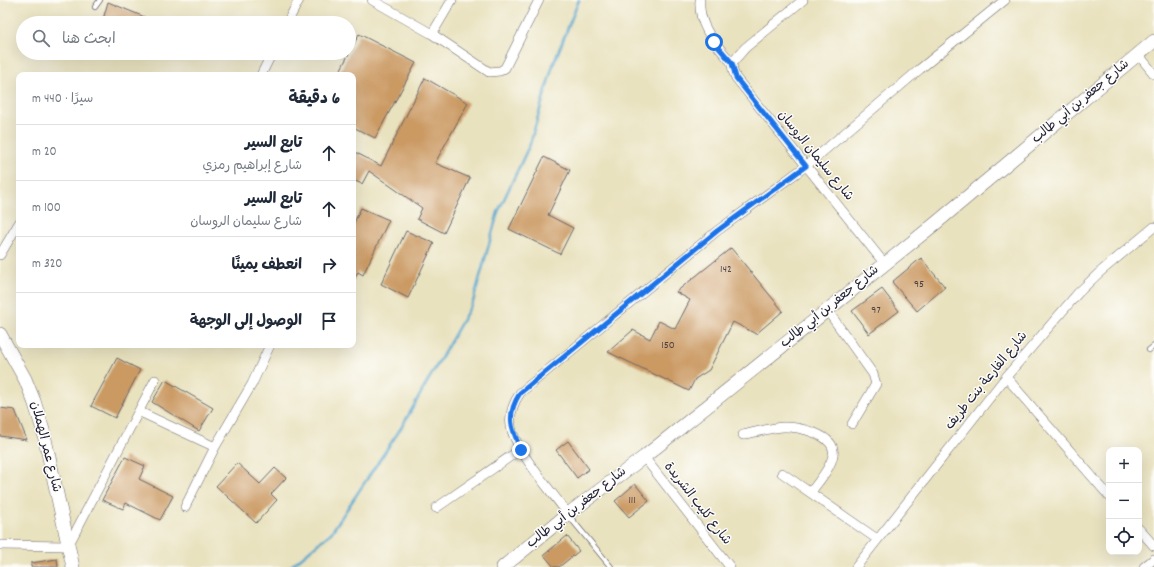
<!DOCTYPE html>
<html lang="ar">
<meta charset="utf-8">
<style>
:root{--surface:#fff;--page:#f6f6f7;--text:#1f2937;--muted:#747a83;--line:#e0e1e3}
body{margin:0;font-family:Dekko,"Playpen Sans Arabic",sans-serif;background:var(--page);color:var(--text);direction:rtl}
.controls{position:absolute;right:12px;bottom:12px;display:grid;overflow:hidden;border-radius:8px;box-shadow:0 4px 16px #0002}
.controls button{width:36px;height:36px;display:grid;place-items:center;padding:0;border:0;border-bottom:1px solid var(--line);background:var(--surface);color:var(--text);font:20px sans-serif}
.stop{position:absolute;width:12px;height:12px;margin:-9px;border:3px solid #1a73e8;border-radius:50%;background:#fff}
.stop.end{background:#1a73e8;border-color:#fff;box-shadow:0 1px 4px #0008}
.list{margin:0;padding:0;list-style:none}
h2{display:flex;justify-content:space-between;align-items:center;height:52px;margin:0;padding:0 16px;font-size:17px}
h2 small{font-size:13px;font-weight:400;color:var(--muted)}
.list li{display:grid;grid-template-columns:26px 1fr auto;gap:12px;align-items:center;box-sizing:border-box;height:56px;padding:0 16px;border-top:1px solid var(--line)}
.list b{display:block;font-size:15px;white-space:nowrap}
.list p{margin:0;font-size:13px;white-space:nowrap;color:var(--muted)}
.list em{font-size:13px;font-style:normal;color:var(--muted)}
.icon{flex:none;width:22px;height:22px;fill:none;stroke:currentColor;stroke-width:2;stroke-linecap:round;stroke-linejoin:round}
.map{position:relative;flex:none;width:1154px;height:567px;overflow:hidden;direction:ltr}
.search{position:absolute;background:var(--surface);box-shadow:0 4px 16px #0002;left:16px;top:16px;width:340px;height:44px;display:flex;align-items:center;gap:10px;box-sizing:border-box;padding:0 14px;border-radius:22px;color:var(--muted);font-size:15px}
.panel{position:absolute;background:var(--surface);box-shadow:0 4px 16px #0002;left:16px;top:72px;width:340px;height:276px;border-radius:8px;direction:rtl}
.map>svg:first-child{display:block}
</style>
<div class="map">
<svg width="1154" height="567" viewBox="0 0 1154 567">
<rect width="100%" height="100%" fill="#fdfcf7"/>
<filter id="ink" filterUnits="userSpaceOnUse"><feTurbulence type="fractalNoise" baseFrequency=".025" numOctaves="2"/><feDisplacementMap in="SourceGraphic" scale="8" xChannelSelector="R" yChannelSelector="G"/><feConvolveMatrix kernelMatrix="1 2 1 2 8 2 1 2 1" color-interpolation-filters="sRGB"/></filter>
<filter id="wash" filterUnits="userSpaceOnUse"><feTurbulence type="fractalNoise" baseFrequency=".012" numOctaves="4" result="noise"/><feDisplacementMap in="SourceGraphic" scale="16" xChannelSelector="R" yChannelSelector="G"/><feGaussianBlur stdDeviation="0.9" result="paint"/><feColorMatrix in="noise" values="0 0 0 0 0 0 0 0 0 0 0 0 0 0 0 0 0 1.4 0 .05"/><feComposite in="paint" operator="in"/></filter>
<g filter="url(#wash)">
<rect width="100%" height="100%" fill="#e9e2bf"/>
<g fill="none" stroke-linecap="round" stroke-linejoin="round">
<path stroke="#53a5ce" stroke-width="2.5" d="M 290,567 L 331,533 L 401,428 L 473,302 L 498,212 L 530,144 L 553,65 L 579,0"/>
</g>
<g id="blocks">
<path fill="#cb9a64" d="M 108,2 L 159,23 L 102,23 Z
M 359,34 L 416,63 L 375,138 L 353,127 L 353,75 L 338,75 Z
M 425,78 L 468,103 L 435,163 L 470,178 L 444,233 L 417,219 L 422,208 L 369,171 L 362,184 L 353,180 L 353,151 L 381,166 Z
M 544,157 L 570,170 L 548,215 L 573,228 L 560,254 L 509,229 Z
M 361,208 L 389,220 L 363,275 L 358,272 L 353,281 L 353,225 Z
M 406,231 L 434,243 L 408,298 L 381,284 Z
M 731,248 L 783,311 L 756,334 L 733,322 L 709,370 L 695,379 L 689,391 L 608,352 L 633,330 L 650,339 L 659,321 L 675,329 L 690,300 L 676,292 Z
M 921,258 L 945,287 L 917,311 L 892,282 Z
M 882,289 L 899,311 L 869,334 L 852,311 Z
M 117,358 L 140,370 L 115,418 L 91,406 Z
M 165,380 L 213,408 L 199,431 L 152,402 Z
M 0,408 L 15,410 L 27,440 L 0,436 Z
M 568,441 L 589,469 L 577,478 L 556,450 Z
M 125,457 L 145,466 L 139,479 L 173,496 L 160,520 L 126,503 L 123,509 L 102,500 Z
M 237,463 L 260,484 L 275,468 L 286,478 L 271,494 L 277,500 L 256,523 L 216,486 Z
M 635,484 L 649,501 L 629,517 L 615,501 Z
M 567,536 L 579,551 L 559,567 L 554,567 L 544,555 Z
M 57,559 L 58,567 L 31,567 L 31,563 Z"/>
</g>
</g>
<g filter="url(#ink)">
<use href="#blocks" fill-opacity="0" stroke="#686569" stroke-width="1"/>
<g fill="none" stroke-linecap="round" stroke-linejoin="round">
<defs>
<path id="lane" d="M 95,7 L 100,0
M 1149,350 L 1154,346
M 569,516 L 611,567"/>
<path id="street" d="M 372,0 L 432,34 L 452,0
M 700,0 C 698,27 716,44 732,63
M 287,23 L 299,0
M 432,34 L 489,72 L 500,71 L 505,68 L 539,0
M 1138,54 L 1154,74
M 732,63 L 733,71 L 736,78 L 884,263
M 732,63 L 745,48 L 803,0
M 261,75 L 272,53
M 0,255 L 19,223
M 827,310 L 873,374 L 876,384 L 852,424
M 1006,377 L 1109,496
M 140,412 L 215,447
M 743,435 C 756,432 770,428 783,427 C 798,426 837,435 833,455 C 831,468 818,482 811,492
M 644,457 L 730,567
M 782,473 L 877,539
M 185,507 L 215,447 L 252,384 L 270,345
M 436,508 L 521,449
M 568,514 C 552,492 520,456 512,431 C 508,417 512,405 520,393 L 717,231 L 806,166 L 920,69 L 1005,0
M 1139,529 L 1154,546
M 0,545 L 68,546 L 155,380
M 856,567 L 1006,377 L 1078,293 L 1100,272 L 1154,227
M 1144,567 L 1154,559"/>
<path id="secondary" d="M 0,334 L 25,379 L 34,401 L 43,430 L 73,567
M 503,567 L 568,514 L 644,457 L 936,223 L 1154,41"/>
</defs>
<use href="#lane" stroke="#686569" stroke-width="6"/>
<use href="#street" stroke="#686569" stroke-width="10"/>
<use href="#secondary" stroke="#686569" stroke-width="14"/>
<use href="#lane" stroke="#fff" stroke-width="4.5"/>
<use href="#street" stroke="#fff" stroke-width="9"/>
<use href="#secondary" stroke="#fff" stroke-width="13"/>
</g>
</g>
<g fill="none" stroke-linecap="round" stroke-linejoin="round" filter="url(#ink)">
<path stroke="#1a73e8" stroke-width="5" d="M 521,450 C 511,428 506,415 520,393 L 717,231 L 806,166 L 736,78 L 732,63 L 714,42"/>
</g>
<g text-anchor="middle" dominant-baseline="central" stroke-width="3" stroke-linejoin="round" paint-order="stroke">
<g font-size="11" fill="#4c4045">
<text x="726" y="270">142</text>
<text x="919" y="285">95</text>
<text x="876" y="311">97</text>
<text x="668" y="346">150</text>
<text x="632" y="501">111</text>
</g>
<g font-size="13" fill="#22223b" stroke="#fdfcf7">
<text transform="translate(1081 102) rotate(-40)">شارع جعفر بن أبي طالب</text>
<text transform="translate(815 156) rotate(51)">شارع سليمان الروسان</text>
<text transform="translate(830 307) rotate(-39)">شارع جعفر بن أبي طالب</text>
<text transform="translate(987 381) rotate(-51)">شارع الفارعة بنت طريف</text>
<text transform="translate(45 447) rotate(76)">شارع عمر الهملان</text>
<text transform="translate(697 504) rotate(52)">شارع كليب الشريدة</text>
<text transform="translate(577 508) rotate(-38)">شارع جعفر بن أبي طالب</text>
</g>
</g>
</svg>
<div class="controls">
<button>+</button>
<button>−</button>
<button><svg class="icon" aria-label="locate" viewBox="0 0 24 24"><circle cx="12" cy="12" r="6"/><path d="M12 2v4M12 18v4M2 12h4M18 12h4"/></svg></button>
</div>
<div class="stop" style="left:714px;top:42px"></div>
<div class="stop end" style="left:521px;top:450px"></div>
<div class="search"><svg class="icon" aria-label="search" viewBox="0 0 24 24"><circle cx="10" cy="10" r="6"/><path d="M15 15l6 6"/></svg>ابحث هنا</div>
<section class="panel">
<h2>6 دقيقة<small>سيرًا · 440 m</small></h2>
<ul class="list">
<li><svg class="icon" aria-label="ahead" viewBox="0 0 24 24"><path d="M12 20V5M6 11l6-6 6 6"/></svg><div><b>تابع السير</b><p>شارع إبراهيم رمزي</p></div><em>20 m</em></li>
<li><svg class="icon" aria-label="ahead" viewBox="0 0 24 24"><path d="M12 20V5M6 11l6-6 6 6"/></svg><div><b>تابع السير</b><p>شارع سليمان الروسان</p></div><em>100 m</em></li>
<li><svg class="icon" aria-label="right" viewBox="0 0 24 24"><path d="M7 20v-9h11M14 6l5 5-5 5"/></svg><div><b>انعطف يمينًا</b></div><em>320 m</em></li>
<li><svg class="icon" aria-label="arrive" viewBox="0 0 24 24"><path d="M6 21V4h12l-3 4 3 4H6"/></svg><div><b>الوصول إلى الوجهة</b></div></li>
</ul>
</section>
</div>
